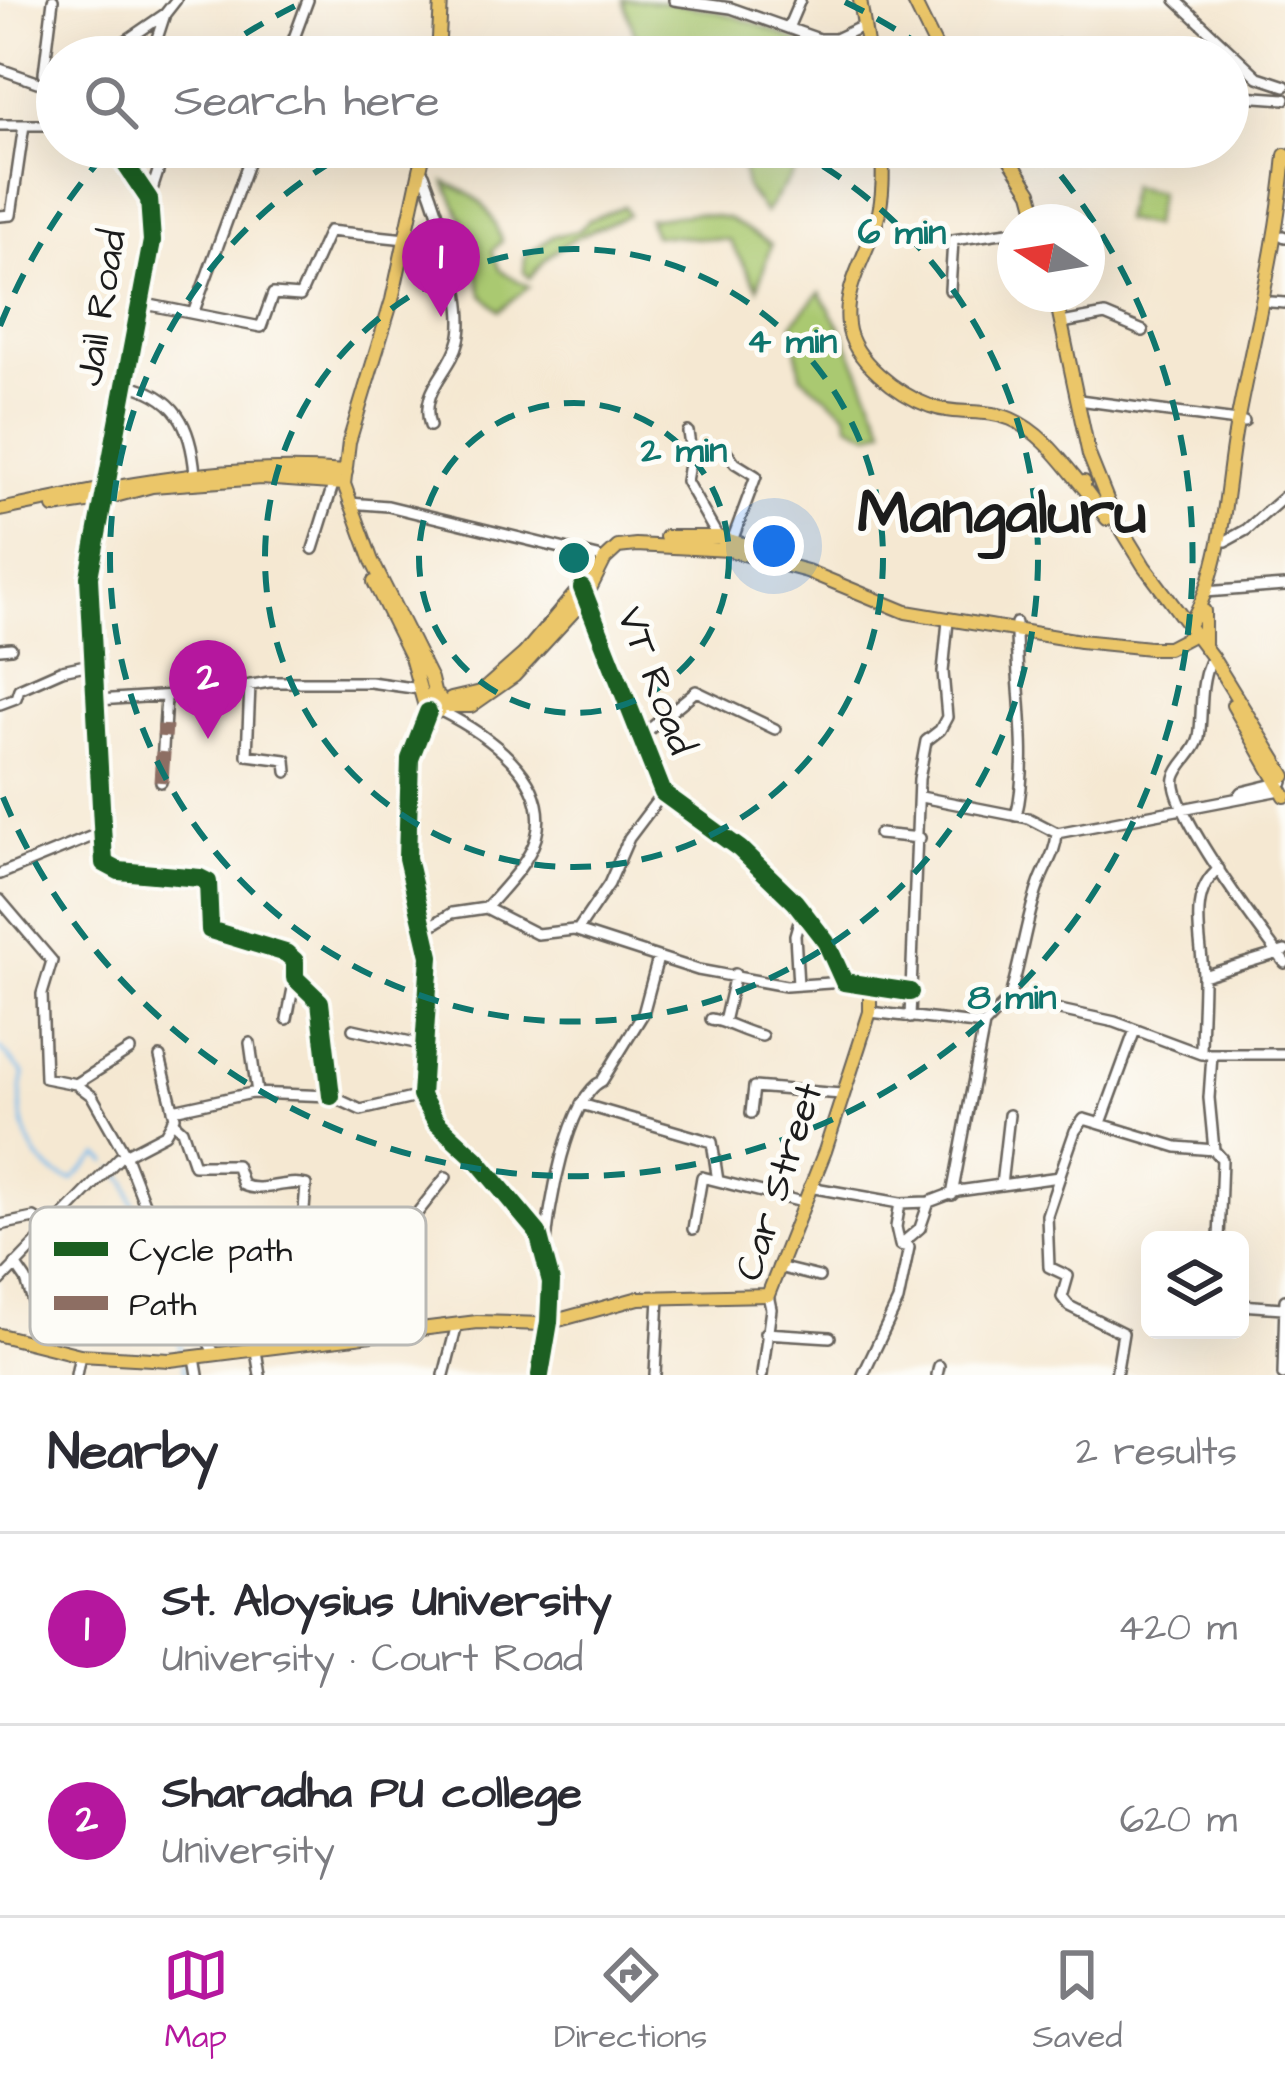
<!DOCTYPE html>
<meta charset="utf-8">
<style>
:root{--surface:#fff;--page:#f2f2f3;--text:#2b2b33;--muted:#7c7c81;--line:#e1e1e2;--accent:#b5179e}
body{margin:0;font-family:"Architects Daughter",sans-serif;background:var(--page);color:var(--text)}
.controls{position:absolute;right:36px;bottom:36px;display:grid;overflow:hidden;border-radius:18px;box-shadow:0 12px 48px #0002}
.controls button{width:108px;height:108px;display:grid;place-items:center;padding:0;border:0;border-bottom:3px solid var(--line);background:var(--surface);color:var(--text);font:60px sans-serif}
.compass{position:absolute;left:997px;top:204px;width:108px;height:108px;border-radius:50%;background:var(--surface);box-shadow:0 12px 48px #0002;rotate:282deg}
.you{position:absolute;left:774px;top:546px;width:42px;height:42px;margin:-30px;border:9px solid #fff;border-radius:50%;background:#1a73e8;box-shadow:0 0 0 18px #1a73e833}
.badge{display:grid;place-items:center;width:78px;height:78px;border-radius:50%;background:var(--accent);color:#fff;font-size:39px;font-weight:700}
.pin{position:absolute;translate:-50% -99px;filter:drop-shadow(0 3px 6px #0008)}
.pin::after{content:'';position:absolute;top:63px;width:42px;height:36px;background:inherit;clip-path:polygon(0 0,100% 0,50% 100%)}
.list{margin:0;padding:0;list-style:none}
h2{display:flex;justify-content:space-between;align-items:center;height:156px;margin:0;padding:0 48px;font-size:51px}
h2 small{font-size:39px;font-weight:400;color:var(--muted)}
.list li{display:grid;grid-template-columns:78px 1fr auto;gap:36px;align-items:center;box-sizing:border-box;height:192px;padding:0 48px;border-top:3px solid var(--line)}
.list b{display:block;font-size:45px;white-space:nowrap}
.list p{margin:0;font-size:39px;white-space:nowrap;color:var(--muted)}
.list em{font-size:39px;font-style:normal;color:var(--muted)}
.icon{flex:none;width:66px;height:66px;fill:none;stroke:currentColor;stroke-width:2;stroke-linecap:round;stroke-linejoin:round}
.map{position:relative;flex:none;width:1285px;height:1375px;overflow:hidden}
.search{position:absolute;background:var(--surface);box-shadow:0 12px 48px #0002;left:36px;right:36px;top:36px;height:132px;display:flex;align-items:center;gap:30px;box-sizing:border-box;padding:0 42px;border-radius:66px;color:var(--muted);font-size:45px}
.sheet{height:540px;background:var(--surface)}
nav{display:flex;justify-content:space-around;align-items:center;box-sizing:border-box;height:168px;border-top:3px solid var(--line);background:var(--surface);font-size:33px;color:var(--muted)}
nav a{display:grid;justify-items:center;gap:6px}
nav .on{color:var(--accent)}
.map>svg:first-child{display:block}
</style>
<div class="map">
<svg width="1285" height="1375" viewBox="0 0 1285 1375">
<rect width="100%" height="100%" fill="#fdfcf7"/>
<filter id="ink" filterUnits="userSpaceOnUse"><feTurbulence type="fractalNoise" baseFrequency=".00833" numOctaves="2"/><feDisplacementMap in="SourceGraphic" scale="24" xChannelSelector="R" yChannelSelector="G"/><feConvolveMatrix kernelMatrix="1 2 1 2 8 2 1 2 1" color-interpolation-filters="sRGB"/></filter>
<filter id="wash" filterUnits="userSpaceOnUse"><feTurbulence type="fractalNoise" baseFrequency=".004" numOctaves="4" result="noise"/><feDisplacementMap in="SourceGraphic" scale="48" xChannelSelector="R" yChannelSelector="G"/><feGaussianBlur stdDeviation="2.7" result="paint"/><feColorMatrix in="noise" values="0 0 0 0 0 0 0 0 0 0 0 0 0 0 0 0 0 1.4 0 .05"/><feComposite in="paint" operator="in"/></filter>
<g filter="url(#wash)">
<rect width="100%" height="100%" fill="#f5e8d2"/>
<path fill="#aac971" stroke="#637246" stroke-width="3" d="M 623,0 C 686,0 743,14 799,43 L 802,57 L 643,57 Z
M 745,147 L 778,147 L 794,172 L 765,213 L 747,189 L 738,150 Z
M 445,182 C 482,198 487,204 502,241 L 492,251 L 500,270 L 529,287 L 499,311 L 482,294 L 469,234 Z
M 1130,186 L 1159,192 L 1152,226 L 1123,220 Z
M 624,206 L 628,215 C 586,234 557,239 530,278 L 524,272 L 525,256 L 553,236 L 578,231 L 589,220 Z
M 694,213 L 727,218 L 771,244 L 758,288 L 729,240 L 654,235 L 648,219 Z
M 820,292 L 841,329 L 885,428 L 870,434 L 849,424 L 846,412 L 801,376 L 792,324 Z"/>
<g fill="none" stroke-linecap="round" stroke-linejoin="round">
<path stroke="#76baec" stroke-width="3" d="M 0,1048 L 24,1074 C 14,1112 27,1169 72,1180 L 99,1155 L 107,1162
M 114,1168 L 127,1183 L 152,1270 L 171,1311 L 182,1354
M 183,1364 L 185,1375"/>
</g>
</g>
<g filter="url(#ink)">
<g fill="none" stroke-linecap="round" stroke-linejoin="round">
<defs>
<path id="minor" d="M 674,0 L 731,8 L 819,39 L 835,39 L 865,25
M 1176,0 L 1258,77 L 1285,86
M 788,28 L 800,0
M 102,57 L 165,14
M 151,57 L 165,14 L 176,0
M 287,57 L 308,0
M 996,57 C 1036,48 1077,34 1114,57
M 0,69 L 57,89
M 44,73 L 53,0
M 1228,95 L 1285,99
M 0,125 L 57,125
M 114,147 L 149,199 L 152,241 L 89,577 L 104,863 L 119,871 L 200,878 L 208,882 L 210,930 L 286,953 L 295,961 L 295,978 L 320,1002 L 331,1096
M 420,173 L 424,174 C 438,211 469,302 459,340 C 451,373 419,389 430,426
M 149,199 L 166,147
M 0,216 L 11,215 L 24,125
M 1283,236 L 1285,237
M 950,290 L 953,240 L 1015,231
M 1271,302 L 1285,303
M 140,303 L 261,327 L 273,294 L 300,296 L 329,231 L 406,239
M 194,311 L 254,147
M 1062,323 L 1105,315 L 1143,331
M 125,384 C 176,395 191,425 195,474
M 1079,400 L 1244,422
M 688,432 L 691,453 L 686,481 L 718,537
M 691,453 L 722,445 L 735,463 L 756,476 L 732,541
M 349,503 L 388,506 L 598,557
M 1219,540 L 1226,541 L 1246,530 L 1285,496
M 313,549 L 332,488
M 585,592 L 663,793 L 740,849 L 795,902 L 826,942 L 844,982 L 910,992
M 1205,592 L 1285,586
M 1016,623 C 1015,684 1031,758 1016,816
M 0,649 L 11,648
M 1209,663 C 1199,687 1203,713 1199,738 C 1195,754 1179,763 1175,778 C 1168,808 1263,934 1285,963
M 250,685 L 247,755 L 286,760 L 287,772
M 98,700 L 205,693 L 269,682 L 370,682 L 420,689
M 0,704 L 16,698 L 19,689 L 62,670 L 95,663
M 428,712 L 410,759 L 407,858 L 430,956 L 421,1096 L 436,1122 L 476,1159 L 538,1233 L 551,1282 L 549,1322 L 540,1375
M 640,737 L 696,691 L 775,729
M 161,782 L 166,697
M 921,797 L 1028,818 L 1057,833
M 1238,797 L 1242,792 L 1283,782
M 1057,833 L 1281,790
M 879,834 L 920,838
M 0,874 L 100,833
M 0,900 L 52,961 L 42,994 L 45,1078 L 76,1084 L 92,1096 L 125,1154 L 158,1239 L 213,1351 L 218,1354
M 486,908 L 537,934 L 574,930 L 698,970 L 786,986 L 844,982
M 423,931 L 452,913 L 486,908 C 504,887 528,864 536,838 C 553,778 485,733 439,710
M 577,931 L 609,884 L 629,838 L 663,793
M 1203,976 L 1285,951
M 798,985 L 795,935 L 802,911
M 1009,999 C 1021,963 1025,923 1038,887 C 1044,867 1056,854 1057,833
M 870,1012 L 984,1025 L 1009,999 L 1115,1022 L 1201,1054 L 1285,1054
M 910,1018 L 919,779 L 926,741 L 940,730 L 947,717 L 943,672 L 948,621
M 287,1019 L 295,978
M 711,1019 C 729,1022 743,1032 762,1036
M 724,1022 L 735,974
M 353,1029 L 424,1045
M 250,1043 L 257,1093
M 1201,1054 C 1201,1029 1203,1003 1203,978 C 1203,942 1186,895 1219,869
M 1212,1055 L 1209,1098 L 1214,1150
M 76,1084 L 130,1050
M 581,1104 L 712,1142 L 718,1181 L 802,1202
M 173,1110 L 252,1093 L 331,1096 L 361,1110 L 421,1096
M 751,1113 L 754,1087 L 841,1094
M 172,1121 L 182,1130 L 194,1165 L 236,1165 L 243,1185 C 263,1194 285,1179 306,1185 L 300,1259
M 1101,1123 L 1135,1030
M 1060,1176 L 1047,1215 L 1049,1267 L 1068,1276 L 1062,1297 L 1069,1306 L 1123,1333 L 1116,1375
M 1001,1185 L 1009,1115
M 809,1187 L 900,1203 L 929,1202 L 958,1191 L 1059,1177 L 1075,1131 L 1084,1119 L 1177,1147 L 1214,1150 L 1222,1159 L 1219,1240
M 952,1195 L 984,1025
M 410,1222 L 446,1177
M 0,1225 L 34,1218 L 49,1228
M 693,1229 L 702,1177 L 718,1181
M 158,1239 L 227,1218
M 900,1245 L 920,1228 L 929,1202
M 546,1249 C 547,1212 568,1097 602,1081 L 643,1014 L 658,958
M 15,1264 L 26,1280 L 37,1314
M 778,1267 L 819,1277
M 0,1281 L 119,1158 L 165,1134 L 175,1117 L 160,1057
M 1240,1305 L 1283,1308
M 193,1311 L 240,1301
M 765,1333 L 830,1337
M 294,1345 L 293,1293 L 300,1259 L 365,1271
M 256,1351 L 260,1375
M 195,1358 L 198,1375
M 76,1375 L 80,1355
M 444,1375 L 457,1324
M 655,1375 L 659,1297
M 762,1375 L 771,1309 L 768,1295
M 863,1375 L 898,1301 L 909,1247 L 900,1245 L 896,1227 L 900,1203
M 937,1375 L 939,1366
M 1283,1375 L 1285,1300"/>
<path id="major" d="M 860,0 L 869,57
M 913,0 L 941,57
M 438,57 L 441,0
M 425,147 L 392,300 L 349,442 L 344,484 L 372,561 L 431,679 L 435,696
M 882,147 C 883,172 884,196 877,220 C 867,256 843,286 848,325 C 852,360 899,395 930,406 C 956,416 985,408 1011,419 C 1043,433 1062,462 1084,488
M 1002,147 L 1031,192 L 1039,222
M 1055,294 L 1089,455 L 1114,517 L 1144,566 L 1212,657 L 1285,776
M 1084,482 L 1084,488 L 1107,519
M 54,507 L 100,500 L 152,486 L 261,478 L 344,484
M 0,510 C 116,486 227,462 346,472
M 666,537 L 718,537 L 764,550
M 374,582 L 411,657 L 424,703
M 1189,625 C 1225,567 1224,493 1236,428 C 1253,337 1277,248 1285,155
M 1204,645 L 1204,611
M424 704a9 9 0 1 1 18 0a9 9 0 1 1-18 0Z
M 451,699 L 481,692 L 524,654 L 589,577
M 1233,705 L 1285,796
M 441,706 L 471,706 L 514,676 L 585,599 L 605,559 L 618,547 L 636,545 L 729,550 L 807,571 L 906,612 L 1080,641 L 1150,648 L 1168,648 L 1189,637
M 0,1335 L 80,1355 L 170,1360 L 477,1322 L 544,1324 L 639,1298 L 768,1295 L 825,1151 L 870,1012 L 870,987"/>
</defs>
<use href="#minor" stroke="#68635c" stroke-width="14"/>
<use href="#major" stroke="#68635c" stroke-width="16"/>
<use href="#minor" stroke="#fff" stroke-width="9"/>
<use href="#major" stroke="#ebc669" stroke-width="12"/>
<path stroke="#8d6e63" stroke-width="15" stroke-dasharray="30 15" stroke-linecap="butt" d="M 161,782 L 165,725"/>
<defs>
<path id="cycleway" d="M 114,147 L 149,199 L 152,241 L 89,577 L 104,863 L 119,871 L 200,878 L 208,882 L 210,930 L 286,953 L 295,961 L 295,978 L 320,1002 L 331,1096
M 582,588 L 663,793 L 740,849 L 795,902 L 826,942 L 844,982 L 910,992
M 428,712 L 410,759 L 407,858 L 430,956 L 421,1096 L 436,1122 L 476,1159 L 538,1233 L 551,1282 L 549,1322 L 540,1375"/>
</defs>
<use href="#cycleway" stroke="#fdfcf7" stroke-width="26"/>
<use href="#cycleway" stroke="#1b5e20" stroke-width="18"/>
</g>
</g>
<g fill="none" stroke="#0f766e" stroke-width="6" stroke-dasharray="21 15">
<circle cx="574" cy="558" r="155"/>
<circle cx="574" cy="558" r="309"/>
<path d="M792 148A464 464 0 1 1 356 148"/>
<path d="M0 326A619 619 0 0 1 110 148M215 54A619 619 0 0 1 303 2M845 2A619 619 0 0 1 933 54M1038 148A619 619 0 1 1 0 790"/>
</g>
<g text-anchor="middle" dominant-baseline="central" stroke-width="10" stroke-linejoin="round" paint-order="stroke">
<g font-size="39" fill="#1c1c1c" stroke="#fdfcf7">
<text transform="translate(102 308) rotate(-81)">Jail Road</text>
<text transform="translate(655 681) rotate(69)">VT Road</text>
<text transform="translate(780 1182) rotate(-72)">Car Street</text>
</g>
<g font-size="63" font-weight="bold" fill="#1c1c1c" stroke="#fdfcf7">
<text x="1002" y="513">Mangaluru</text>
</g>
</g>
<rect x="30" y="1207" width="396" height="138" rx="18" fill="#fdfcf7" stroke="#bab9b5" stroke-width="3"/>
<rect x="54" y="1242" width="54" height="14" fill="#1b5e20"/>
<rect x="54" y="1296" width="54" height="14" fill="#8d6e63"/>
<g font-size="33" fill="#1c1c1c">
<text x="129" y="1261">Cycle path</text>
<text x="129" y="1315">Path</text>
</g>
<circle cx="574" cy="558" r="18" fill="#0f766e" stroke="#fdfcf7" stroke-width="6"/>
<g font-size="36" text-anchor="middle" font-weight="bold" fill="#0f766e" stroke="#fdfcf7" stroke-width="10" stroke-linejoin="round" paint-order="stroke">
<text x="902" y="243">6 min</text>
<text x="792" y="352">4 min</text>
<text x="684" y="461">2 min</text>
<text x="1012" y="1008">8 min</text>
</g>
</svg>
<div class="controls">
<button><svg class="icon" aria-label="layers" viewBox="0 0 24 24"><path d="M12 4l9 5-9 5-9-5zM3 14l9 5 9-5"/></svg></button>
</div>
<svg class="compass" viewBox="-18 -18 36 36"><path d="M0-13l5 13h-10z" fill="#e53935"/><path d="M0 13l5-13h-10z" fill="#7c7c81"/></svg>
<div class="you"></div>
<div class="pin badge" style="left:441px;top:317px">1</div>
<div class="pin badge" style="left:208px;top:739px">2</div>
<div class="search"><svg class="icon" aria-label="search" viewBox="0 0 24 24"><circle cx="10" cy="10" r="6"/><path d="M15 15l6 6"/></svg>Search here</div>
</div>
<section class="sheet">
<h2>Nearby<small>2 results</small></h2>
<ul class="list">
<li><span class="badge">1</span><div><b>St. Aloysius University</b><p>University · Court Road</p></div><em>420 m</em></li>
<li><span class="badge">2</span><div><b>Sharadha PU college</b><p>University</p></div><em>620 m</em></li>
</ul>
</section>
<nav>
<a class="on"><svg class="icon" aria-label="map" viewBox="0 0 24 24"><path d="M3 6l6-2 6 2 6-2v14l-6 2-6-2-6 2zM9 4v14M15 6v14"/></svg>Map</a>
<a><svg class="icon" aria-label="directions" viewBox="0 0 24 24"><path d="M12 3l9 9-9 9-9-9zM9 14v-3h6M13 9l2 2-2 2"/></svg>Directions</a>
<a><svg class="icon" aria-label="saved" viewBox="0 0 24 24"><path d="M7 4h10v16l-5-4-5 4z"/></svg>Saved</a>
</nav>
